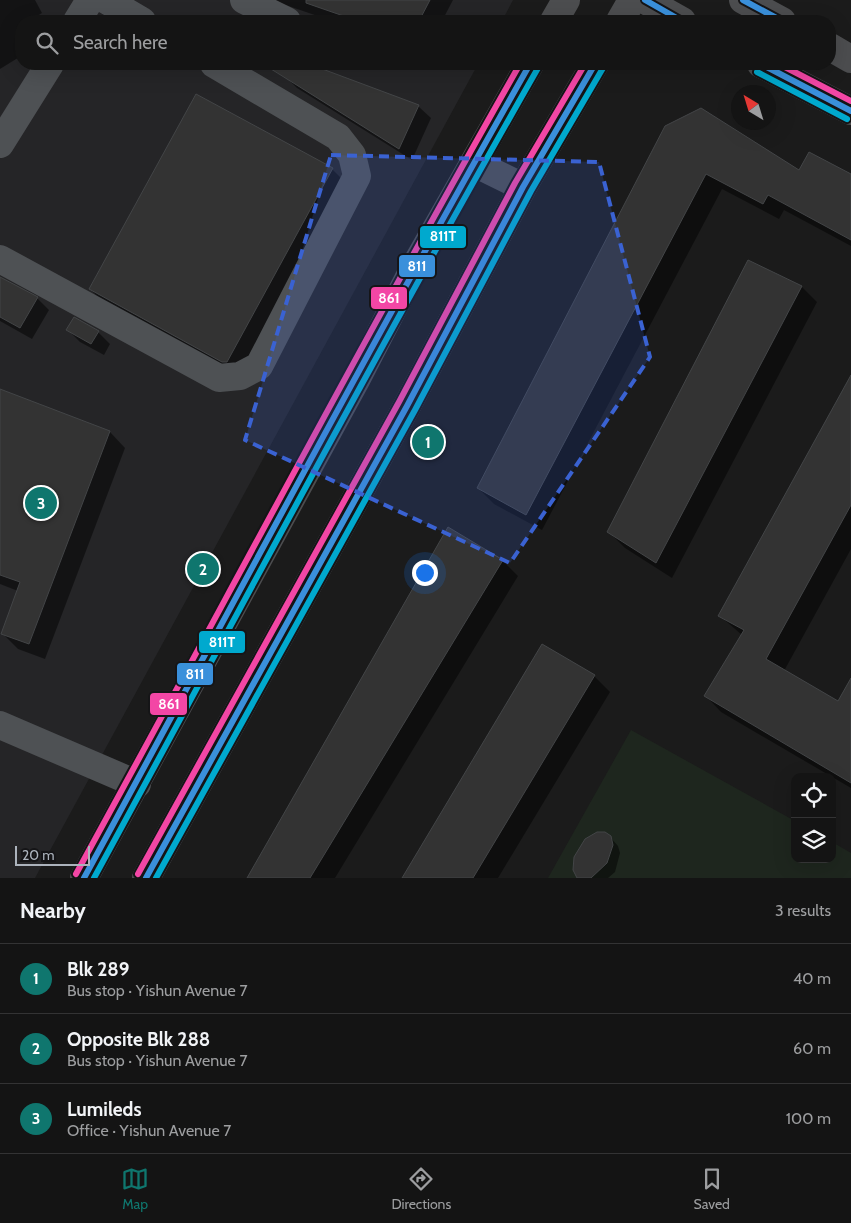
<!DOCTYPE html>
<meta charset="utf-8">
<style>
:root{--surface:#141414;--page:#212122;--text:#f1f3f6;--muted:#9d9ea0;--line:#333334;--accent:#0f766e}
body{margin:0;font-family:Cabin,sans-serif;background:var(--page);color:var(--text)}
.controls{position:absolute;right:15px;bottom:15px;display:grid;overflow:hidden;border-radius:10px;box-shadow:0 5px 20px #0002}
.controls button{width:45px;height:45px;display:grid;place-items:center;padding:0;border:0;border-bottom:1px solid var(--line);background:var(--surface);color:var(--text);font:25px sans-serif}
.compass{position:absolute;left:731px;top:85px;width:45px;height:45px;border-radius:50%;background:var(--surface);box-shadow:0 5px 20px #0002;rotate:322deg}
.scale{position:absolute;left:15px;bottom:12px;width:75px;box-sizing:border-box;padding-left:5px;border:2px solid #acb3bc;border-top:0;font-size:14px;line-height:18px;white-space:nowrap;color:#acb3bc;-webkit-text-stroke:4px #151517;paint-order:stroke}
.you{position:absolute;left:424px;top:572px;width:18px;height:18px;margin:-12px;border:4px solid #fff;border-radius:50%;background:#1a73e8;box-shadow:0 0 0 8px #1a73e833}
.badge{display:grid;place-items:center;width:32px;height:32px;border-radius:50%;background:var(--accent);color:#fff;font-size:16px;font-weight:700}
.pin{position:absolute;translate:-50% -50%;border:2px solid #fff;box-shadow:0 1px 5px #0006}
.list{margin:0;padding:0;list-style:none}
h2{display:flex;justify-content:space-between;align-items:center;height:65px;margin:0;padding:0 20px;font-size:21px}
h2 small{font-size:16px;font-weight:400;color:var(--muted)}
.list li{display:grid;grid-template-columns:32px 1fr auto;gap:15px;align-items:center;box-sizing:border-box;height:70px;padding:0 20px;border-top:1px solid var(--line)}
.list b{display:block;font-size:19px;white-space:nowrap}
.list p{margin:0;font-size:16px;white-space:nowrap;color:var(--muted)}
.list em{font-size:16px;font-style:normal;color:var(--muted)}
.icon{flex:none;width:28px;height:28px;fill:none;stroke:currentColor;stroke-width:2;stroke-linecap:round;stroke-linejoin:round}
.map{position:relative;flex:none;width:851px;height:878px;overflow:hidden}
.search{position:absolute;background:var(--surface);box-shadow:0 5px 20px #0002;left:15px;right:15px;top:15px;height:55px;display:flex;align-items:center;gap:12px;box-sizing:border-box;padding:0 18px;border-radius:20px;color:var(--muted);font-size:19px}
.sheet{height:275px;background:var(--surface)}
nav{display:flex;justify-content:space-around;align-items:center;box-sizing:border-box;height:70px;border-top:1px solid var(--line);background:var(--surface);font-size:14px;color:var(--muted)}
nav a{display:grid;justify-items:center;gap:2px}
nav .on{color:var(--accent)}
.map>svg:first-child{display:block}
</style>
<div class="map">
<svg width="851" height="878" viewBox="0 0 851 878">
<rect width="100%" height="100%" fill="#1b1b1b"/>
<path fill="#252527" d="M 0,0 L 513,0 L 502,21 L 21,21 L 21,64 L 478,64 L 35,878 L 0,878 Z"/>
<path fill="#1e261e" d="M 631,730 L 795,821 L 795,859 L 832,859 L 832,842 L 851,853 L 851,878 L 548,878 Z"/>
<path fill="#0007" d="M 0,0 L 35,0 L 42,13 L 29,21 L 21,21 L 21,56 L 0,69 Z
M 271,0 L 453,0 L 442,21 L 332,21 Z
M 289,64 L 306,64 L 418,106 L 431,118 L 412,160 L 297,88 L 285,76 Z
M 666,127 L 800,172 L 851,176 L 851,246 L 784,210 L 779,219 L 722,189 L 542,530 L 494,504 L 478,488 Z
M 332,169 L 348,185 L 242,377 L 106,305 L 90,289 Z
M 748,262 L 802,287 L 817,302 L 672,578 L 625,548 L 609,532 Z
M 0,278 L 37,298 L 49,310 L 32,339 L 0,321 Z
M 68,330 L 98,332 L 110,344 L 104,355 L 80,342 Z
M 851,377 L 851,549 L 784,671 L 838,703 L 851,681 L 851,788 L 721,712 L 706,696 L 742,635 L 720,616 Z
M 0,391 L 110,432 L 125,448 L 45,659 L 18,649 L 2,633 L 18,591 L 0,584 Z
M 503,561 L 518,576 L 335,878 L 249,878 Z
M 594,676 L 610,692 L 498,878 L 404,878 Z
M 610,837 L 618,846 L 620,853 L 615,872 L 608,878 L 578,878 L 573,864 L 579,850 Z"/>
<path fill="#333" stroke="#434547" d="M 306,0 L 430,0 L 419,21 L 358,21 L 306,3 Z
M 263,64 L 309,64 L 419,105 L 399,149 Z
M 196,94 L 333,168 L 227,362 L 222,362 L 89,289 Z
M 701,108 L 799,170 L 809,152 L 851,174 L 851,240 L 768,195 L 763,204 L 706,174 L 526,515 L 477,488 L 665,126 Z
M 748,260 L 802,286 L 656,563 L 607,532 Z
M 0,277 L 38,297 L 20,328 L 0,317 Z
M 74,317 L 99,331 L 91,344 L 66,330 Z
M 851,375 L 851,505 L 766,659 L 838,701 L 851,678 L 851,783 L 704,696 L 744,630 L 718,616 Z
M 0,389 L 110,431 L 29,644 L 1,634 L 20,582 L 0,575 Z
M 448,527 L 503,560 L 310,878 L 247,878 Z
M 542,644 L 595,675 L 473,878 L 402,878 Z
M 597,832 L 605,832 L 611,836 L 613,845 L 607,863 L 591,878 L 577,878 L 573,870 L 574,857 L 585,839 Z"/>
<g fill="none" stroke-linecap="round" stroke-linejoin="round">
<path stroke="#4e5154" stroke-width="28" d="M 106,0 L 142,21
M 244,0 L 287,21
M 77,21 L 90,0
M 0,144 L 50,64
M 0,259 L 219,378 L 240,376 L 259,366 L 357,176 L 352,155 L 338,137 L 214,64
M 0,725 L 137,784"/>
<path stroke="#4c4d4f" stroke-width="28" d="M 645,0 L 682,21
M 743,0 L 782,21
M 554,21 L 566,0
M 620,21 L 632,0
M 830,47 L 851,59
M 761,64 L 851,111
M 474,163 L 523,187
M 84,878 L 356,380 L 415,266 L 530,64
M 146,878 L 407,406 L 523,187 L 595,64"/>
<defs>
<path id="bus-1" d="M 645,0 L 682,21
M 743,0 L 782,21
M 761,64 L 851,111
M 84,878 C 232,606 377,333 530,64
M 146,878 L 407,406 L 523,187 L 595,64"/>
<path id="bus-2" d="M 757,72 L 847,119
M 94,878 C 241,608 385,336 538,68
M 156,878 L 415,410 L 531,191 L 603,68"/>
<path id="bus-3" d="M 779,64 L 851,101
M 76,874 C 224,604 368,331 520,64
M 138,874 L 399,402 L 515,183 L 585,64"/>
</defs>
<use href="#bus-1" stroke="#151517" stroke-width="10"/>
<use href="#bus-2" stroke="#151517" stroke-width="10"/>
<use href="#bus-3" stroke="#151517" stroke-width="10"/>
<use href="#bus-1" stroke="#3a90db" stroke-width="6"/>
<use href="#bus-2" stroke="#00a9ce" stroke-width="6"/>
<use href="#bus-3" stroke="#f346a5" stroke-width="6"/>
</g>
<path fill="#3a62d2" fill-opacity="0.2" stroke="#3a62d2" stroke-width="4" stroke-dasharray="10 6" stroke-linejoin="round" d="M 331,155 L 599,162 L 650,357 L 510,563 L 245,440 Z"/>
<g stroke="#151517" stroke-width="2">
<rect x="419" y="225" width="48" height="24" rx="5" fill="#00a9ce"/>
<rect x="398" y="254" width="38" height="24" rx="5" fill="#3a90db"/>
<rect x="370" y="286" width="38" height="24" rx="5" fill="#f346a5"/>
<rect x="198" y="630" width="48" height="24" rx="5" fill="#00a9ce"/>
<rect x="176" y="662" width="38" height="24" rx="5" fill="#3a90db"/>
<rect x="149" y="692" width="39" height="24" rx="5" fill="#f346a5"/>
</g>
<g font-size="14" text-anchor="middle" font-weight="bold" fill="#fff">
<text x="443" y="241">811T</text>
<text x="417" y="271">811</text>
<text x="389" y="303">861</text>
<text x="222" y="647">811T</text>
<text x="195" y="679">811</text>
<text x="169" y="709">861</text>
</g>
</svg>
<div class="controls">
<button><svg class="icon" aria-label="locate" viewBox="0 0 24 24"><circle cx="12" cy="12" r="6"/><path d="M12 2v4M12 18v4M2 12h4M18 12h4"/></svg></button>
<button><svg class="icon" aria-label="layers" viewBox="0 0 24 24"><path d="M12 4l9 5-9 5-9-5zM3 14l9 5 9-5"/></svg></button>
</div>
<svg class="compass" viewBox="-18 -18 36 36"><path d="M0-13l5 13h-10z" fill="#e53935"/><path d="M0 13l5-13h-10z" fill="#9d9ea0"/></svg>
<div class="scale">20 m</div>
<div class="you"></div>
<div class="pin badge" style="left:428px;top:442px">1</div>
<div class="pin badge" style="left:203px;top:569px">2</div>
<div class="pin badge" style="left:41px;top:503px">3</div>
<div class="search"><svg class="icon" aria-label="search" viewBox="0 0 24 24"><circle cx="10" cy="10" r="6"/><path d="M15 15l6 6"/></svg>Search here</div>
</div>
<section class="sheet">
<h2>Nearby<small>3 results</small></h2>
<ul class="list">
<li><span class="badge">1</span><div><b>Blk 289</b><p>Bus stop · Yishun Avenue 7</p></div><em>40 m</em></li>
<li><span class="badge">2</span><div><b>Opposite Blk 288</b><p>Bus stop · Yishun Avenue 7</p></div><em>60 m</em></li>
<li><span class="badge">3</span><div><b>Lumileds</b><p>Office · Yishun Avenue 7</p></div><em>100 m</em></li>
</ul>
</section>
<nav>
<a class="on"><svg class="icon" aria-label="map" viewBox="0 0 24 24"><path d="M3 6l6-2 6 2 6-2v14l-6 2-6-2-6 2zM9 4v14M15 6v14"/></svg>Map</a>
<a><svg class="icon" aria-label="directions" viewBox="0 0 24 24"><path d="M12 3l9 9-9 9-9-9zM9 14v-3h6M13 9l2 2-2 2"/></svg>Directions</a>
<a><svg class="icon" aria-label="saved" viewBox="0 0 24 24"><path d="M7 4h10v16l-5-4-5 4z"/></svg>Saved</a>
</nav>
